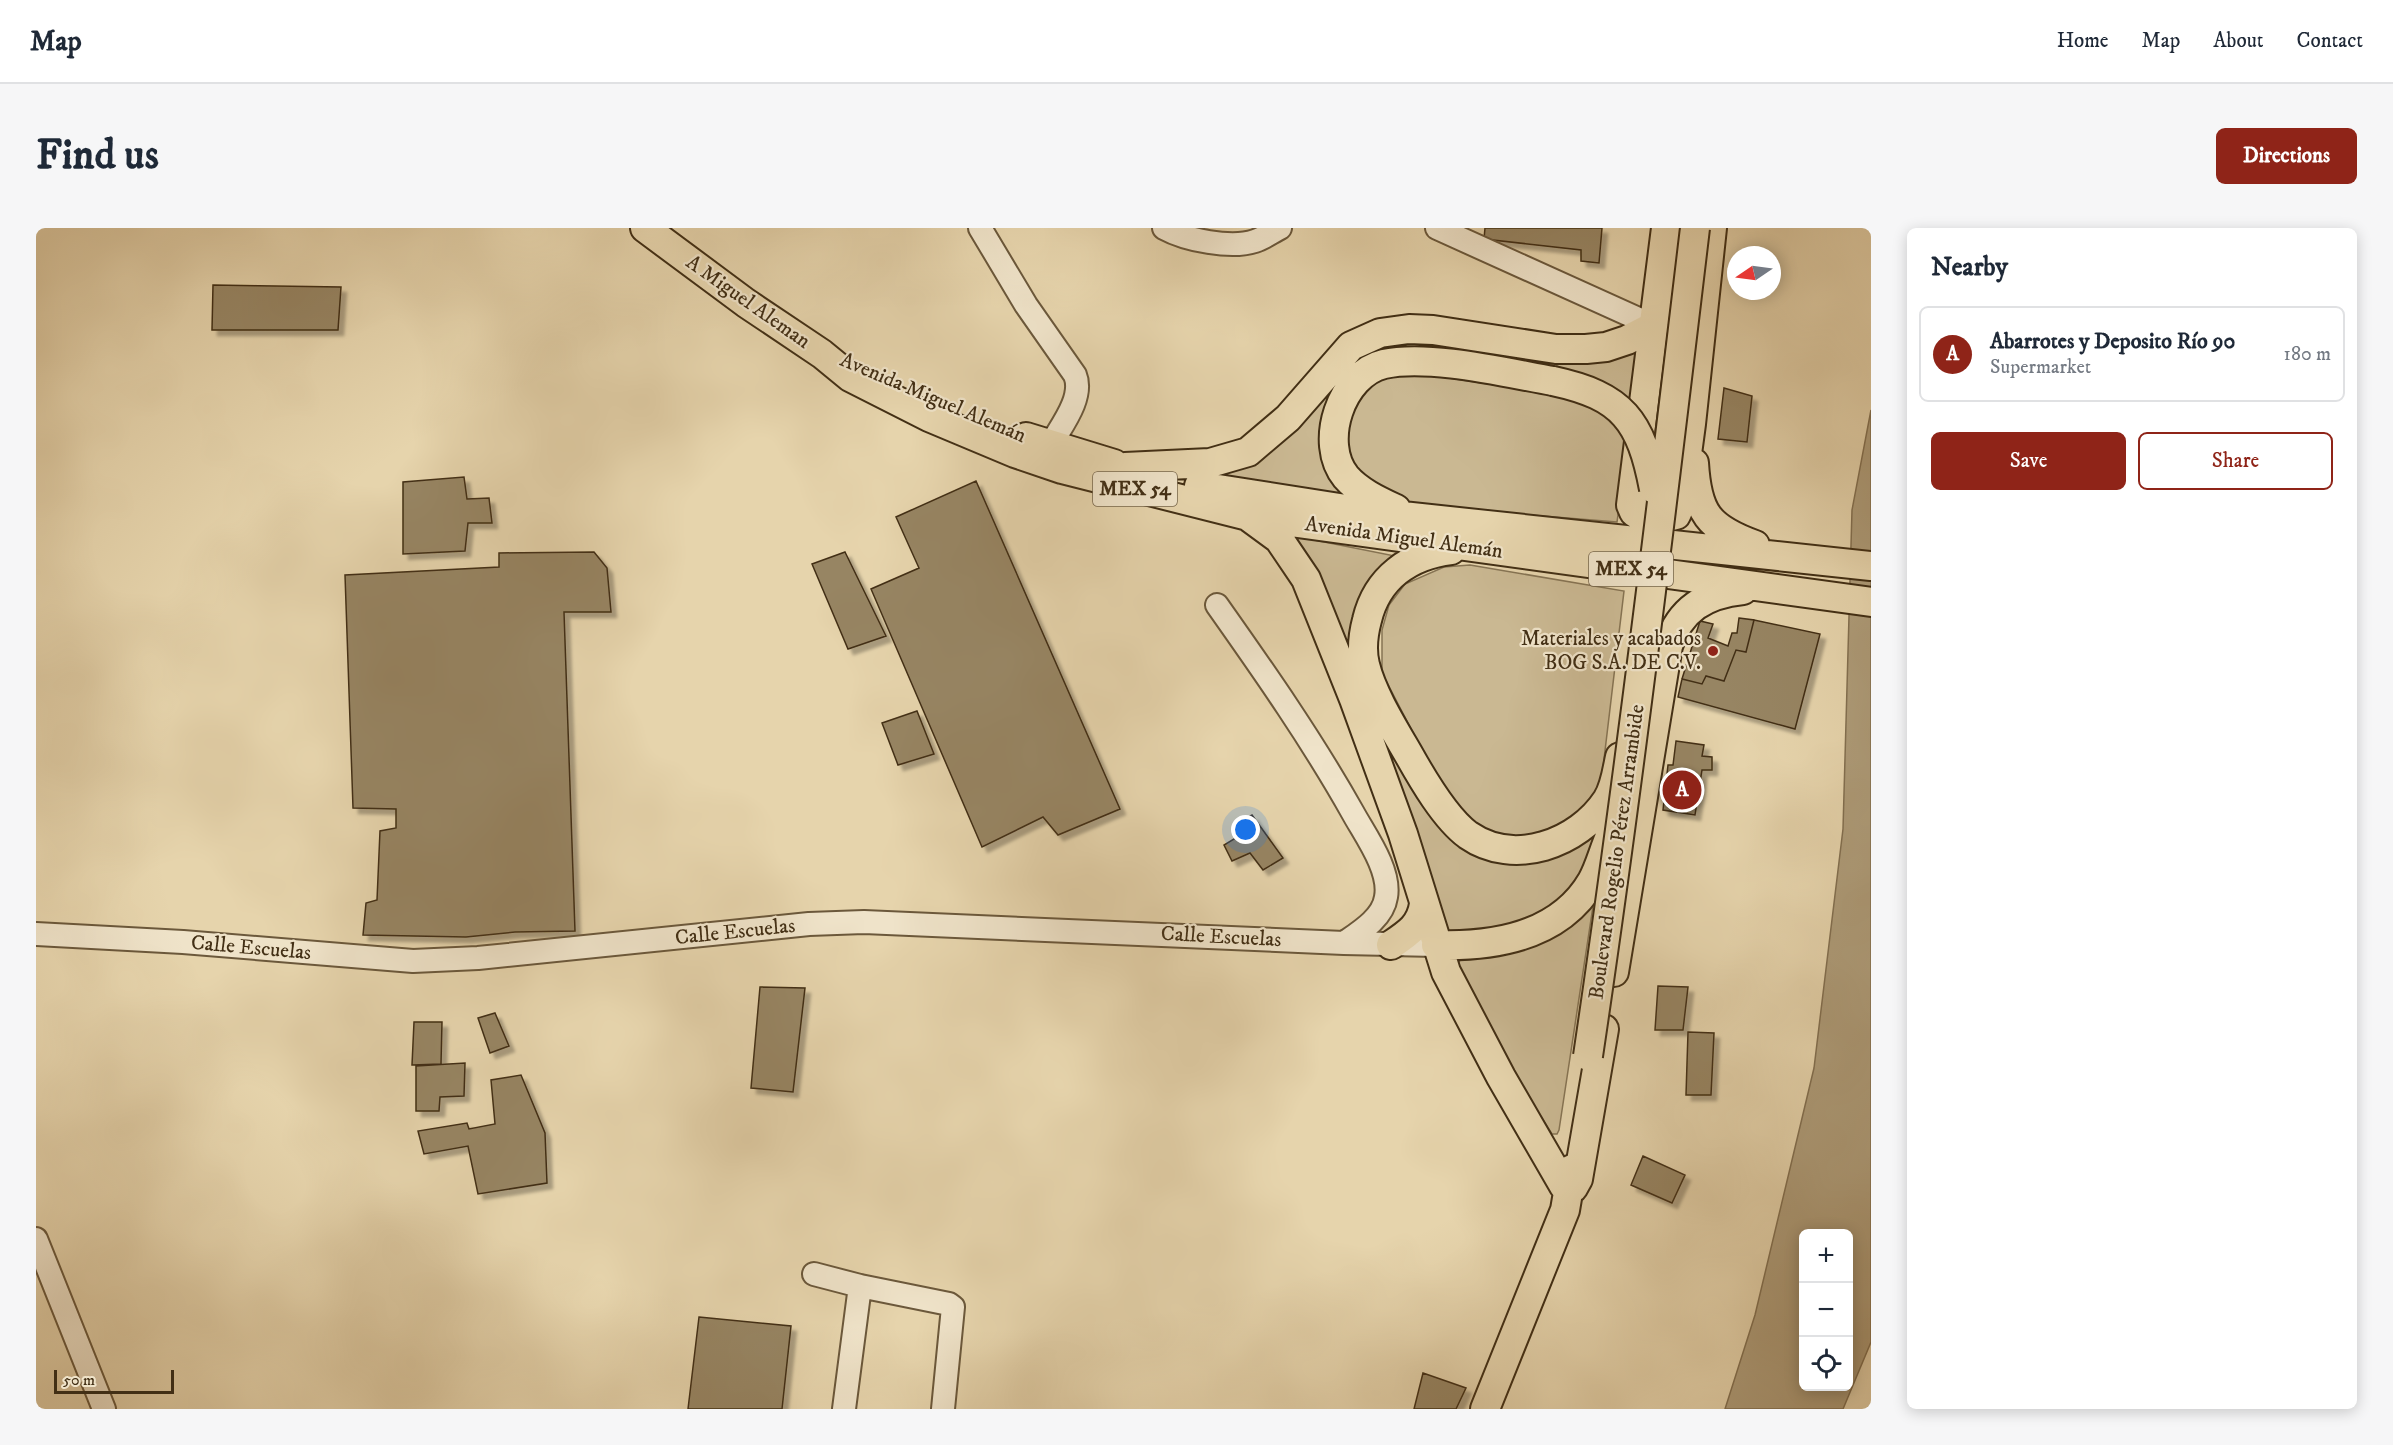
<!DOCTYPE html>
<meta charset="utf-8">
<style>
:root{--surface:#fff;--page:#f6f6f7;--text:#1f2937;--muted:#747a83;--line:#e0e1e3;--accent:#8f2418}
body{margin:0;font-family:"IM FELL DW Pica",serif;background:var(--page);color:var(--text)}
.controls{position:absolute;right:18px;bottom:18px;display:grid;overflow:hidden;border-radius:9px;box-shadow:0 3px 15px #0003}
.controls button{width:54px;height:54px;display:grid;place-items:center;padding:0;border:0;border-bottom:2px solid var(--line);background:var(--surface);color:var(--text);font:30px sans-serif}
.compass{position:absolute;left:1691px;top:18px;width:54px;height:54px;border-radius:50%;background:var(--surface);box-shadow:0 3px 15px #0003;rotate:257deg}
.scale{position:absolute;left:18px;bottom:15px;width:120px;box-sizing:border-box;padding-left:6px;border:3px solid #422f15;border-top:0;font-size:16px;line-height:21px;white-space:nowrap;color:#422f15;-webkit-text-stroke:4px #efe3c9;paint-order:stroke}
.you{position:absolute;left:1210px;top:602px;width:21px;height:21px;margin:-15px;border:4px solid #fff;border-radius:50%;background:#1a73e8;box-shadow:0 0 0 9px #1a73e833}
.badge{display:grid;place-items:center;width:39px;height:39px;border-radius:50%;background:var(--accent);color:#fff;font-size:20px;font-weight:700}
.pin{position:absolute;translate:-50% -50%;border:3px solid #fff;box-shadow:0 2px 6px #0006}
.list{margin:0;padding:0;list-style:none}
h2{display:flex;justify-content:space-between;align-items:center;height:78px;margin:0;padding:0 24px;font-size:26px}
h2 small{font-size:20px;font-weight:400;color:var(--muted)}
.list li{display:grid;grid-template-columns:39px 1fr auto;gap:18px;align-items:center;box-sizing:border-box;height:96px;margin:0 12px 12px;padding:0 12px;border:2px solid var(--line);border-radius:9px}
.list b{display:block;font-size:22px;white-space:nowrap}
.list p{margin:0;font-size:20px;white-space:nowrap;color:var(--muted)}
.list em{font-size:20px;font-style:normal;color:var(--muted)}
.actions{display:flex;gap:12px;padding:18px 24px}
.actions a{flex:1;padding:14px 0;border:2px solid var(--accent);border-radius:9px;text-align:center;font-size:21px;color:var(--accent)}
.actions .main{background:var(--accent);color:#fff}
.icon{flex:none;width:33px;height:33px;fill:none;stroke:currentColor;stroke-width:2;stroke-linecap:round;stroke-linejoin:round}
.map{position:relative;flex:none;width:1835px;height:1181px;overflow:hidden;border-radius:9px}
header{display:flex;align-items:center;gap:36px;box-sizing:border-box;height:84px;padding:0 30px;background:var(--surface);border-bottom:2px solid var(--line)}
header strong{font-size:28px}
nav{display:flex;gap:33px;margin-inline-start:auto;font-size:21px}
.intro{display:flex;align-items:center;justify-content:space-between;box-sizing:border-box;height:144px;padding:0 36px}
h1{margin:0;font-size:42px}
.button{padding:15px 27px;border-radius:9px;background:var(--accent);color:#fff;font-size:21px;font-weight:700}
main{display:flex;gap:36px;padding:0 36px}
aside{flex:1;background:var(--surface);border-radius:9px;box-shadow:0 3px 15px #0003}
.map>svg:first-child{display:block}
</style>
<header>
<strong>Map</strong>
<nav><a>Home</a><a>Map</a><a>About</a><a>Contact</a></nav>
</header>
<div class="intro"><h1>Find us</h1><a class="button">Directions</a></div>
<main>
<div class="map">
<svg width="1835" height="1181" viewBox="0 0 1835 1181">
<defs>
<filter id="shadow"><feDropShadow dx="5.5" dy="5.5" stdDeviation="1.5" flood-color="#0004"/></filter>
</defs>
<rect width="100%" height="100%" fill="#e6d4ac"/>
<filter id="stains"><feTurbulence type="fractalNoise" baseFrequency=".00333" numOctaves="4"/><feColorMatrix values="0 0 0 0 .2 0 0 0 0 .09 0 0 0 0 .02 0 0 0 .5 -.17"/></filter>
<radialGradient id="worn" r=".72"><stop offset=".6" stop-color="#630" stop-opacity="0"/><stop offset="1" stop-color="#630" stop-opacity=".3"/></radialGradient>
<path fill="#cab892" stroke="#867454" stroke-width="1.5" d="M 1369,111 L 1571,132 L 1593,127 L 1611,118 L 1601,182 L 1334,132 L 1291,240 L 1305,267 L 1175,247 L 1226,229 L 1242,218 L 1318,132 L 1343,118 Z
M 1386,146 L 1532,168 L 1574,187 L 1592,215 L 1581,294 L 1381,278 L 1334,261 L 1311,228 L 1313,185 L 1321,168 L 1344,150 Z
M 1258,308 L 1364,329 L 1322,426 L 1445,629 L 1469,636 L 1490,636 L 1574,584 L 1531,676 L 1492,701 L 1413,708 L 1291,369 L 1273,329 Z
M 1434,337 L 1588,363 L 1566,548 L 1555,574 L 1503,613 L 1443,604 L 1412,572 L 1346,445 L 1346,402 L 1353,377 L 1369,356 L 1408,339 Z
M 1559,665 L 1523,902 L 1521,906 L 1516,906 L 1476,843 L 1421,740 L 1425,729 Z"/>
<path fill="#ae9c79" stroke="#837051" stroke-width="1.5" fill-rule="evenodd" d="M 1835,182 L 1835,1114 L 1807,1181 L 1689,1181 L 1719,1087 L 1778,840 L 1807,601 L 1816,282 ZM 1768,1006 L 1812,1006 L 1812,1158 L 1768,1158 Z"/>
<path fill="#978564" stroke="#422f15" stroke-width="1.5" filter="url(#shadow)" d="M 1449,0 L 1566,0 L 1563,35 L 1545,33 L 1545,22 L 1448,11 Z
M 177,57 L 305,59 L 302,102 L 176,102 Z
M 1688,160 L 1716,168 L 1711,214 L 1682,211 Z
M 428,249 L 431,271 L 453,270 L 456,295 L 432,295 L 429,323 L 367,326 L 367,254 Z
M 940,253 L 1084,581 L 1022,607 L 1007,589 L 946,619 L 835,361 L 883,340 L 860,289 Z
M 558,324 L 571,340 L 575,384 L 528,384 L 539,703 L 479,704 L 430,709 L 327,707 L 330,675 L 341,672 L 344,603 L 360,600 L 360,581 L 317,580 L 309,347 L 463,339 L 463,325 Z
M 809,324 L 850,408 L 812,421 L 776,336 Z
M 1703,390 L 1718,392 L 1710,424 L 1700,422 L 1688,453 L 1670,448 L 1666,456 L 1646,451 L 1664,393 L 1677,396 L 1672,410 L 1692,418 L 1696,405 L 1701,405 Z
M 1718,392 L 1784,406 L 1759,501 L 1642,469 L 1646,451 L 1666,456 L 1670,448 L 1688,453 L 1700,422 L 1710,424 Z
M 881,483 L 898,526 L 862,537 L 846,495 Z
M 1640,513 L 1668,517 L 1666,528 L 1676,529 L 1676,542 L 1666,542 L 1659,587 L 1627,582 L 1632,537 L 1637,537 Z
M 1216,587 L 1247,630 L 1227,642 L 1214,625 L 1196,633 L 1188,617 L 1203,608 L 1197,598 Z
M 1622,758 L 1652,759 L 1647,802 L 1619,802 Z
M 724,759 L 769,760 L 757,864 L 715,860 Z
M 459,785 L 473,818 L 454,825 L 442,790 Z
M 378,794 L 406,794 L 405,836 L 376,837 Z
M 1652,804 L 1678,805 L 1675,867 L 1650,867 Z
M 429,835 L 428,868 L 404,869 L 403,883 L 380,883 L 380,838 Z
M 485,847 L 509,905 L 511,955 L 442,966 L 432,918 L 388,926 L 382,903 L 431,895 L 433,901 L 459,896 L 455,852 Z
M 1607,928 L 1649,947 L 1636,975 L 1595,957 Z
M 663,1089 L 755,1098 L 746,1181 L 652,1181 Z
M 1387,1145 L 1430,1160 L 1420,1181 L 1378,1181 Z"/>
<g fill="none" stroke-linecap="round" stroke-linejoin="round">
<defs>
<path id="minor" d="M 944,0 L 990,77 L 1039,147 C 1048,169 1026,197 1015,216
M 1128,0 C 1150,12 1195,21 1219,13 C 1228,10 1236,4 1244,0
M 1401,0 L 1618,98
M 1181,377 C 1229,445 1276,512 1317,585 C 1329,607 1355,642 1350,669 C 1347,690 1324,704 1308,715
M 0,706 L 147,714 L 377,733 L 442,730 L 773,696 L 828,694 L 1308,715 L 1400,717
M 0,1011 L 68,1181
M 778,1046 L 824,1058 L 913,1076 L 917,1079 L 907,1181
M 808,1181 L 824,1058"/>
<path id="major" d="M 609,0 L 710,75 L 786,126 L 814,149 L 893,189 L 979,225 L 1026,241 L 1212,288 L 1835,374
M 1630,0 L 1595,277 L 1598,284 L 1601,286 L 1636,288 L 1640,287 L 1644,278 L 1655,196 L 1676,0
M 990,209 L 1078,236
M 1658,235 C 1661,285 1672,300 1719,317
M 1089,239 L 1174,235 L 1212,224 L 1252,190 L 1315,118 L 1344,105 L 1373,101 L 1397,102 L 1520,121 L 1550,121 L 1570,119 L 1591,112 L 1618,98
M 1163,258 L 1329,284 L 1835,338
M 1360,281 C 1343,273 1323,264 1310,249 C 1282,215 1305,146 1348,136 C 1393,126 1471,145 1517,153
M 1213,289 L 1243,311 L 1270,351 L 1318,471 L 1367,606 L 1410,744 L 1465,849 L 1528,958
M 1415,322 C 1373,327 1341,350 1331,392 C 1327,407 1325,421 1329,437 C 1336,466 1358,501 1373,527 C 1387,552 1409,590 1432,607 C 1478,639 1542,616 1571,572 C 1579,560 1581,543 1584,529
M 1355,717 C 1373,705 1385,697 1388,676
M 1400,717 C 1459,719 1524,708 1556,653 C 1564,639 1568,621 1575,606
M 1578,744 L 1632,418 C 1644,381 1669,366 1707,362
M 1528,958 L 1537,960 L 1542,951 L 1568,801
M 1449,1181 L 1529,982 L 1536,941"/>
</defs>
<use href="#minor" stroke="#6b583b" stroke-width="26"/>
<use href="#major" stroke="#422f15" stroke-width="32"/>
<use href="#minor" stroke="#efe3c9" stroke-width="22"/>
<use href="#major" stroke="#e6d4ac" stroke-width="28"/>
<defs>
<path id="major-bridge" d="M 1517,153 C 1587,168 1605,193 1618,261
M 1552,828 C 1593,553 1626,277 1659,0"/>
</defs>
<use href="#major-bridge" stroke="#422f15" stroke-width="32" stroke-linecap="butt"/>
<use href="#major-bridge" stroke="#e6d4ac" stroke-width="28"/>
</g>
<circle fill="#8f2418" stroke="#efe3c9" stroke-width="2" cx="1677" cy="423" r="6"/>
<g text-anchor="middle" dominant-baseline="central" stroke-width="4.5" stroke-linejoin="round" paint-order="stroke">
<g fill="#efe3c9" stroke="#76654b" stroke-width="1.5">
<rect x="1057" y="244" width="84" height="34" rx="4.5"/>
<rect x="1553" y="324" width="84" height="34" rx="4.5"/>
</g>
<g font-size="20" font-weight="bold" fill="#422f15">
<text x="1099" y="261">MEX 54</text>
<text x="1595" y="341">MEX 54</text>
</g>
<g font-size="21" fill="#422f15" stroke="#efe3c9">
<text transform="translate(712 74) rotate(35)">A Miguel Aleman</text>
<text transform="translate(897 170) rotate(23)">Avenida Miguel Alemán</text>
<text transform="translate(1368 310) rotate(8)">Avenida Miguel Alemán</text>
<text transform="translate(1581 624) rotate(-82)">Boulevard Rogelio Pérez Arrambide</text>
<text transform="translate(699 704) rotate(-6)">Calle Escuelas</text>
<text transform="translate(1185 709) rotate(3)">Calle Escuelas</text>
<text transform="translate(215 720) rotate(5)">Calle Escuelas</text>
</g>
<g font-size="21" fill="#422f15" stroke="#efe3c9" text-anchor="end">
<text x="1665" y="411">Materiales y acabados<tspan x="1665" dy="24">BOG S.A. DE C.V.</tspan></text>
</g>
</g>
<rect width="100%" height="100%" filter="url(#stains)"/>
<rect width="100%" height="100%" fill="url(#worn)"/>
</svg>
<div class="controls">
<button>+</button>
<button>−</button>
<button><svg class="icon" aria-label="locate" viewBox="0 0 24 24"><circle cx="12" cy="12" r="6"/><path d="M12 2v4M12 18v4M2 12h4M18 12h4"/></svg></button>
</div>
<svg class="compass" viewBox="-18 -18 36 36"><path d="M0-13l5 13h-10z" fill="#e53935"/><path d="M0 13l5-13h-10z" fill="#747a83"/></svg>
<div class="scale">50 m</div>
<div class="you"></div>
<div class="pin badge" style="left:1646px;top:562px">A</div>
</div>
<aside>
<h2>Nearby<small></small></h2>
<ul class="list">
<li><span class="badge">A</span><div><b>Abarrotes y Deposito Río 90</b><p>Supermarket</p></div><em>180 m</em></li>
</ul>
<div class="actions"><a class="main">Save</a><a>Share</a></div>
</aside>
</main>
